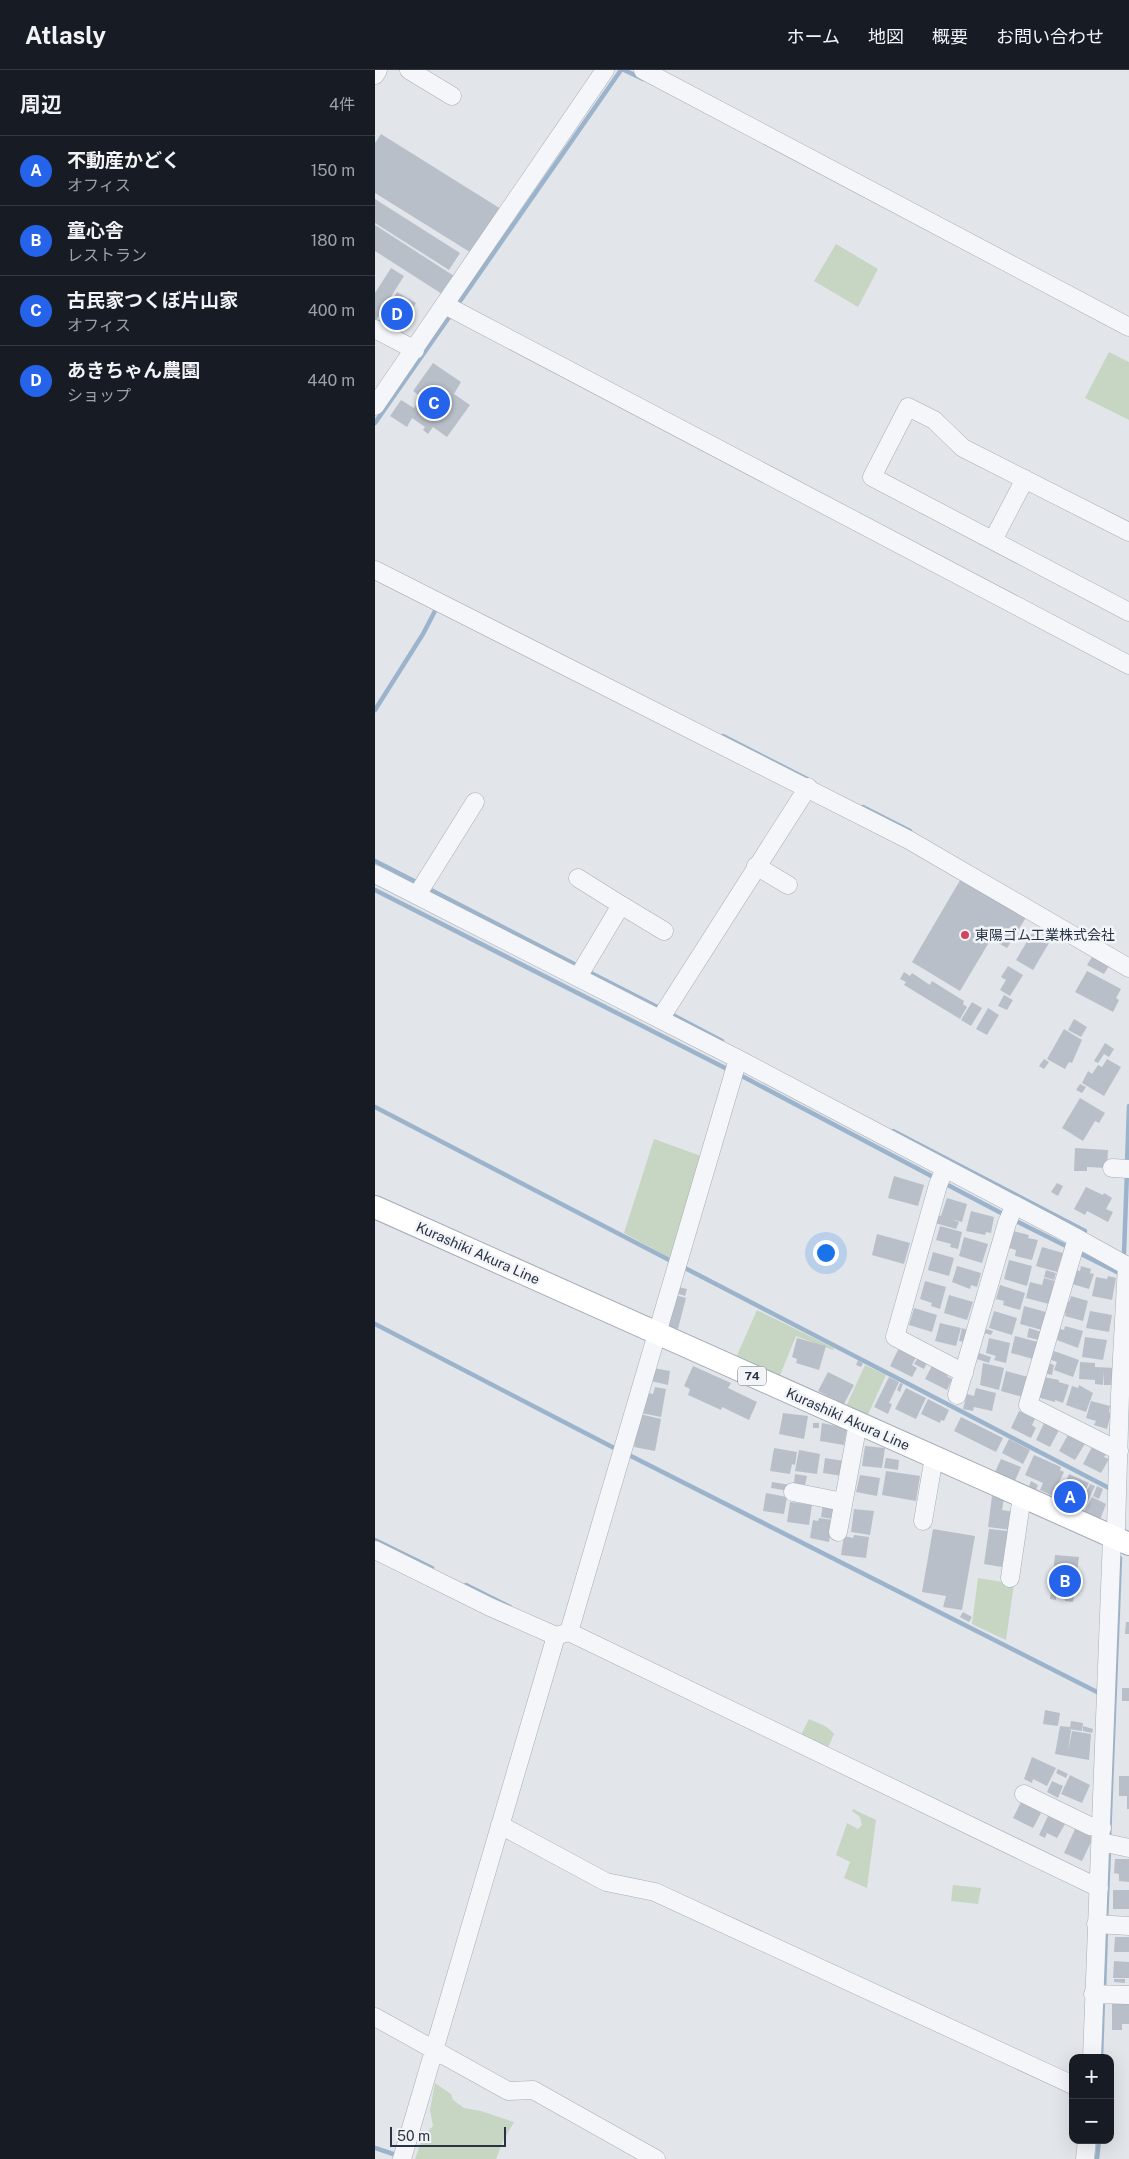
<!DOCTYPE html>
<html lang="ja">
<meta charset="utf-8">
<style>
:root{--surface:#171b24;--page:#242831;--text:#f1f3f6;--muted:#9ea1a6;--line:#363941;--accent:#2563eb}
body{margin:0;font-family:"Public Sans","Noto Sans JP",sans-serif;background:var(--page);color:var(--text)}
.controls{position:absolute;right:15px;bottom:15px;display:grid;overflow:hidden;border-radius:10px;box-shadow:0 5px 20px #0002}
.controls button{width:45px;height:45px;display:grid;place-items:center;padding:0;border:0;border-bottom:1px solid var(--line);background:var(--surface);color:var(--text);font:25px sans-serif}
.scale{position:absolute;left:15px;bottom:12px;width:116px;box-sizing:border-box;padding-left:5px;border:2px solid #293344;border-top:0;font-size:14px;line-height:18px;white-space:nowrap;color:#293344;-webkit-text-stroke:4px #f2f4f8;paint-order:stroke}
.you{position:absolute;left:450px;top:1182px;width:18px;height:18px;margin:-12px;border:4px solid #fff;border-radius:50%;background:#1a73e8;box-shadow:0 0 0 8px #1a73e833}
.badge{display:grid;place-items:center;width:32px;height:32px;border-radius:50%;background:var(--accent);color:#fff;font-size:16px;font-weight:700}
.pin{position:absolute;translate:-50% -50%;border:2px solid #fff;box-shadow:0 1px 5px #0006}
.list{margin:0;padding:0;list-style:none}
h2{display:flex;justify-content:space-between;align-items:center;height:65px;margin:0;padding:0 20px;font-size:21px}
h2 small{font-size:16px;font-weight:400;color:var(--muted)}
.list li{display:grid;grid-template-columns:32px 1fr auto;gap:15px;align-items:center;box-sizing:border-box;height:70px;padding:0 20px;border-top:1px solid var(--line)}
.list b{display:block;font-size:19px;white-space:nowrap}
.list p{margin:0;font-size:16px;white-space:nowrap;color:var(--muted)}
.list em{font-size:16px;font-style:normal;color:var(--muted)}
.map{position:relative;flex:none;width:754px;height:2089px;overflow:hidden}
header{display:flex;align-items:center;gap:30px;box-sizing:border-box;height:70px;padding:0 25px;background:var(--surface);border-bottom:1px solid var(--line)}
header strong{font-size:24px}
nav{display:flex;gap:28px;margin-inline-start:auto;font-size:18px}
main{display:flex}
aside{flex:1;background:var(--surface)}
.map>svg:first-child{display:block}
</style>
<header>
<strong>Atlasly</strong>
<nav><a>ホーム</a><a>地図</a><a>概要</a><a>お問い合わせ</a></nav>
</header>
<main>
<aside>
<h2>周辺<small>4件</small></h2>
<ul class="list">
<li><span class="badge">A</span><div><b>不動産かどく</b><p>オフィス</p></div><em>150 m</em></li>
<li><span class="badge">B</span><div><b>童心舎</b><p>レストラン</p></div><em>180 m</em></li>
<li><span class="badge">C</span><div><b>古民家つくぼ片山家</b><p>オフィス</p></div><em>400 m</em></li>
<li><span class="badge">D</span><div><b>あきちゃん農園</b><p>ショップ</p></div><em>440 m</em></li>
</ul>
</aside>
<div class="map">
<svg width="754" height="2089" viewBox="0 0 754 2089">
<rect width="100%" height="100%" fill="#e2e6eb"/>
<path fill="#c7d5c3" d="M 461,174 L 503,199 L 483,237 L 439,211 Z
M 734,282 L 754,292 L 754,350 L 710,328 Z
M 279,1069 L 326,1086 L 295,1188 L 249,1163 Z
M 382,1240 L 459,1278 L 458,1280 L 421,1266 L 403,1310 L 360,1290 Z
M 490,1295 L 511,1305 L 491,1349 L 470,1339 Z
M 603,1508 L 639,1514 L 631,1570 L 597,1554 Z
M 434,1649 C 443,1653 453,1656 459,1664 L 452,1680 L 425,1667 Z
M 478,1739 L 501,1750 L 492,1818 L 469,1808 L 475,1792 L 461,1785 L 472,1753 L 483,1759 L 487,1755 L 485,1747 L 477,1741 Z
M 578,1815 L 606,1818 L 603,1834 L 576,1831 Z
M 60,2013 L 76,2024 L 78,2030 L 89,2038 L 106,2041 L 139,2052 L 128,2071 L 121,2089 L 40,2089 L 48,2066 L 58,2056 L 55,2040 Z"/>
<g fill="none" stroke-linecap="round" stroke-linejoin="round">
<path stroke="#9cb3cc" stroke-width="4.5" d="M 249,0 L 268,9
M 81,237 L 246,0
M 0,353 L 77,243
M 0,640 L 48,564 L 61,539
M 348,666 L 434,710
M 488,737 L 535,761
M 0,791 L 43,813
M 52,818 L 205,897
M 0,820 L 356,1001
M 212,901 L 288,940
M 294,943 L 347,971
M 363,1004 L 562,1109
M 0,1037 L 298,1192
M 518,1061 L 710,1161
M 752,1094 L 754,1036
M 569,1113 L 630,1145
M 637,1149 L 695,1178
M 702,1182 L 746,1204
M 749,1183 L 752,1102
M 308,1197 L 734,1418
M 0,1254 L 243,1380
M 250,1383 L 724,1623
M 0,1470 L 57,1498
M 91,1515 L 135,1537
M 734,1769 L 745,1488
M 731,1851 L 734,1779
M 729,1921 L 731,1859
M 726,1988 L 728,1929
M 0,2078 L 24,2086
M 722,2089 L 724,2070"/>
</g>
<path fill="#b9bfc9" d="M 6,64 L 126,139 L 98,184 L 0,123 L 0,73 Z
M 0,129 L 85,183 L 74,200 L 0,153 Z
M 0,155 L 79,206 L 67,224 L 0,181 Z
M 16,198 L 29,206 L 0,252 L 0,223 Z
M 22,222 L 41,233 L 22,265 L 3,254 Z
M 58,293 L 86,312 L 79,324 L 95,335 L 72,367 L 58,357 L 53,364 L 48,360 L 50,357 L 37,348 L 32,357 L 15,346 L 26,330 L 39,338 L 46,327 L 38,321 Z
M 587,807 L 652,846 L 632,878 L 616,869 L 585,921 L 537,892 Z
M 657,863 L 674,873 L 658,900 L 641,890 Z
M 717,887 L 734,896 L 729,904 L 712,895 Z
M 633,896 L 648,905 L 635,926 L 625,920 L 631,910 L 626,907 Z
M 712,901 L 746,919 L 741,928 L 744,930 L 738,942 L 700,922 Z
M 529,902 L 535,906 L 537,903 L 555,915 L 557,911 L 589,931 L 588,934 L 592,937 L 585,949 L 529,915 L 531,912 L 525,909 Z
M 629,925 L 638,930 L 632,940 L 623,936 Z
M 597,932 L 607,938 L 596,956 L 586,950 Z
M 613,938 L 624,945 L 612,965 L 601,959 Z
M 699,949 L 712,957 L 706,967 L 693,960 Z
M 689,959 L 707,970 L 697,993 L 694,992 L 690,999 L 672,989 Z
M 730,973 L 739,979 L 734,987 L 729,984 L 723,993 L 719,991 Z
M 669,989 L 674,992 L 669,999 L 664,996 Z
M 732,989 L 746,997 L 729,1026 L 707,1013 L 713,1001 L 717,1004 L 723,995 L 727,997 Z
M 705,1014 L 711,1017 L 707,1023 L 701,1020 Z
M 705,1028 L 730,1043 L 724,1053 L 720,1051 L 708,1071 L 687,1058 Z
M 700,1078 L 733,1080 L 732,1098 L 712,1097 L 712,1101 L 699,1101 Z
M 519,1106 L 549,1115 L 543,1136 L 513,1128 Z
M 682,1113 L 688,1116 L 683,1126 L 676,1122 Z
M 711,1117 L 728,1125 L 729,1123 L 737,1128 L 731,1139 L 738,1142 L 733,1152 L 712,1141 L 710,1145 L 699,1139 Z
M 572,1128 L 592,1134 L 587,1152 L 576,1149 L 584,1152 L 581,1159 L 560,1153 L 563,1145 L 566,1146 Z
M 596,1141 L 619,1147 L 616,1163 L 611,1162 L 610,1165 L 591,1161 Z
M 565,1156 L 587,1162 L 583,1179 L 575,1177 L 576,1174 L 561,1170 Z
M 638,1161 L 654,1165 L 653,1168 L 663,1170 L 657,1190 L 640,1186 L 641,1180 L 634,1178 Z
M 502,1164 L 535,1173 L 529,1194 L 497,1185 Z
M 589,1167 L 613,1174 L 607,1193 L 584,1186 Z
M 667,1177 L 688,1183 L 682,1202 L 661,1196 Z
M 558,1182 L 579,1188 L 574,1206 L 553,1200 Z
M 634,1190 L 657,1196 L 652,1216 L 629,1209 Z
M 582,1196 L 606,1203 L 602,1217 L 596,1215 L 595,1219 L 577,1212 Z
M 706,1196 L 716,1199 L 715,1203 L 719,1204 L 714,1219 L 697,1214 L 701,1200 L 705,1201 Z
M 671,1200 L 681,1203 L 679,1210 L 669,1207 Z
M 733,1206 L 741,1208 L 737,1230 L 717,1226 L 721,1207 L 732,1209 Z
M 669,1208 L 680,1211 L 674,1234 L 651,1228 L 655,1212 L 667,1215 Z
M 550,1211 L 571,1217 L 565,1239 L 556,1236 L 557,1233 L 545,1229 Z
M 625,1215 L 650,1223 L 645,1240 L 628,1235 L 629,1231 L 621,1229 Z
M 303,1217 L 312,1219 L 310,1226 L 301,1223 Z
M 300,1225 L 311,1228 L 303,1259 L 292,1256 Z
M 574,1225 L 598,1232 L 592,1250 L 569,1243 Z
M 696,1226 L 713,1231 L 708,1251 L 690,1246 L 691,1243 L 686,1242 L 689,1231 L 694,1232 Z
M 649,1236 L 671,1242 L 667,1260 L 645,1254 Z
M 539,1238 L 562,1245 L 557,1262 L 534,1255 Z
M 619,1241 L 642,1248 L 637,1265 L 614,1258 Z
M 715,1241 L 737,1245 L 734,1262 L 711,1258 Z
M 565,1253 L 586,1258 L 581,1276 L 560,1271 Z
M 690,1256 L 708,1261 L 703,1278 L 682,1270 L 685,1259 L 689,1260 Z
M 587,1258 L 593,1260 L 590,1272 L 584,1271 Z
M 654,1258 L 666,1262 L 664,1270 L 652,1267 Z
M 611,1259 L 618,1261 L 616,1265 L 609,1263 Z
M 640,1266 L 663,1272 L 658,1289 L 636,1283 Z
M 710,1267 L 732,1270 L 728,1290 L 707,1287 Z
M 422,1268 L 451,1276 L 444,1300 L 421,1293 L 422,1289 L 417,1287 Z
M 614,1268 L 635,1273 L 631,1293 L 619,1290 L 621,1286 L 611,1283 Z
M 524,1278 L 541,1287 L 537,1295 L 542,1298 L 537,1307 L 515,1296 Z
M 679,1281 L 704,1290 L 698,1307 L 679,1300 L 682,1292 L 676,1290 Z
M 604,1283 L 616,1287 L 614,1293 L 602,1289 Z
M 544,1286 L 553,1291 L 549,1299 L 539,1294 Z
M 483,1290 L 488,1293 L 486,1297 L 481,1295 Z
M 671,1292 L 679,1295 L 677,1305 L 668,1303 Z
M 705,1292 L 720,1293 L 720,1297 L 740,1298 L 738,1315 L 729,1315 L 729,1301 L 728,1315 L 720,1314 L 720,1310 L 704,1309 Z
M 608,1293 L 629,1298 L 624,1320 L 605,1315 Z
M 558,1294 L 574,1302 L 572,1306 L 577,1309 L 572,1320 L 550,1309 Z
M 318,1296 L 356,1313 L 353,1318 L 382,1332 L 374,1350 L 347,1337 L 346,1340 L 313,1325 L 315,1319 L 309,1316 Z
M 278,1298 L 295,1301 L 293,1315 L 276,1311 Z
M 631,1301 L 653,1307 L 648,1327 L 626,1321 Z
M 453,1302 L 479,1315 L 469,1334 L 443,1321 Z
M 514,1307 L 524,1312 L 514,1333 L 517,1334 L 513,1344 L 499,1337 Z
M 669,1307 L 684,1310 L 684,1312 L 694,1315 L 688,1333 L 680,1330 L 680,1332 L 662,1327 Z
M 525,1313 L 528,1314 L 525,1322 L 522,1320 Z
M 704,1315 L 718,1323 L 711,1342 L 691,1335 L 697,1316 L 703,1318 Z
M 280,1317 L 291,1319 L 286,1347 L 266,1343 L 270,1322 L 278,1324 Z
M 531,1318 L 551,1328 L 541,1349 L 520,1339 Z
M 601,1318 L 621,1323 L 617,1341 L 599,1337 L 598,1341 L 588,1339 L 592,1324 L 599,1326 Z
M 553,1329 L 574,1340 L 569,1351 L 566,1350 L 565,1353 L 546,1344 Z
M 716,1331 L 735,1336 L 734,1342 L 736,1343 L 732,1359 L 719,1355 L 721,1351 L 711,1348 Z
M 644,1341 L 660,1349 L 657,1355 L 661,1358 L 656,1368 L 636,1358 Z
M 408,1343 L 433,1346 L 429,1369 L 404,1364 Z
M 265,1344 L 286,1349 L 280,1381 L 259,1377 Z
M 586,1347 L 628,1368 L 621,1382 L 579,1361 Z
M 670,1351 L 685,1358 L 675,1377 L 661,1370 Z
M 438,1353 L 444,1353 L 444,1358 L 438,1358 Z
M 447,1353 L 472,1358 L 469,1375 L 445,1371 Z
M 694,1363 L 711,1372 L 700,1390 L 684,1381 Z
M 634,1369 L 655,1380 L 648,1394 L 627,1383 Z
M 718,1375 L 732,1383 L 729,1387 L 734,1389 L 726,1403 L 708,1394 Z
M 490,1376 L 510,1378 L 507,1398 L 487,1396 Z
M 399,1378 L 422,1382 L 420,1395 L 417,1394 L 415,1404 L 395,1401 Z
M 424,1380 L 445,1384 L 442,1404 L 420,1401 Z
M 659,1385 L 686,1397 L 685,1400 L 689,1402 L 678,1426 L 665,1420 L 668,1413 L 650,1405 Z
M 450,1388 L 469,1391 L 467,1406 L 448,1403 Z
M 511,1388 L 524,1390 L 523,1400 L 509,1398 Z
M 626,1389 L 646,1397 L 639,1413 L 619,1404 Z
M 511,1401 L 545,1406 L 541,1431 L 507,1425 Z
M 420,1404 L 432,1406 L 430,1415 L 419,1413 Z
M 694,1404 L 714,1413 L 702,1437 L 683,1428 Z
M 485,1405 L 505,1408 L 502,1426 L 481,1422 Z
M 656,1411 L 663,1415 L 661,1420 L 654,1416 Z
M 397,1412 L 415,1415 L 414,1421 L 396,1418 Z
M 715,1414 L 720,1416 L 712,1433 L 707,1431 Z
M 722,1416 L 728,1419 L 724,1429 L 718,1426 Z
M 391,1423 L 412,1427 L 409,1444 L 388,1441 Z
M 617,1426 L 629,1428 L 627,1440 L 640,1442 L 637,1460 L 613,1457 Z
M 717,1427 L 731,1434 L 725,1450 L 709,1442 Z
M 415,1432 L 437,1435 L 434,1455 L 412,1452 Z
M 448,1434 L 459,1436 L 457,1449 L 446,1447 Z
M 479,1439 L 499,1441 L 495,1465 L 476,1462 Z
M 444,1448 L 458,1450 L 454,1472 L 435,1468 L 438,1450 L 443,1451 Z
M 558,1459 L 600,1466 L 587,1540 L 568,1537 L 571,1526 L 547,1522 Z
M 614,1459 L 633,1461 L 627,1497 L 609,1494 Z
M 479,1465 L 494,1467 L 491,1488 L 466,1485 L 469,1466 L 478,1468 Z
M 680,1485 L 704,1487 L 698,1532 L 690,1531 L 690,1527 L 681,1526 L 681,1530 L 675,1529 Z
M 588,1542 L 597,1547 L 594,1552 L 585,1547 Z
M 751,1552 L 754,1552 L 754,1564 L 750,1564 Z
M 747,1618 L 754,1618 L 754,1631 L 747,1631 Z
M 670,1640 L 685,1643 L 683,1656 L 668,1654 Z
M 696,1651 L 708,1653 L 707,1661 L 693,1659 L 696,1660 L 693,1681 L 697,1661 L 716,1664 L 714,1690 L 680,1684 L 685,1656 L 695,1657 Z
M 708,1656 L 718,1659 L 717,1663 L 708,1661 Z
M 657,1687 L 681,1698 L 672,1716 L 658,1709 L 657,1713 L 649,1709 Z
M 683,1699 L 693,1704 L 691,1708 L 681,1703 Z
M 695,1705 L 715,1715 L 707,1733 L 686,1724 Z
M 744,1706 L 754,1706 L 754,1739 L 752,1739 L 752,1726 L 744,1726 Z
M 677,1711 L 688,1716 L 683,1728 L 672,1722 Z
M 646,1732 L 666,1743 L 658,1758 L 638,1748 Z
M 673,1746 L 690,1754 L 682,1768 L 672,1763 L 670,1768 L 664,1765 Z
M 701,1757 L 719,1766 L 707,1791 L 689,1783 Z
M 740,1789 L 754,1789 L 754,1812 L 744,1811 L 744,1804 L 739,1803 Z
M 738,1820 L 754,1820 L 754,1839 L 738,1839 Z
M 740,1867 L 754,1867 L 754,1882 L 739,1882 Z
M 739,1891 L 754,1892 L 754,1908 L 738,1908 Z
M 739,1909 L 750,1909 L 750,1913 L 739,1912 Z
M 737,1931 L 754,1931 L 754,1954 L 747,1954 L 747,1960 L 737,1960 Z"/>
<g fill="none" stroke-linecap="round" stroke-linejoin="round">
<defs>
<path id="minor" d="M 34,0 L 77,26
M 268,0 L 754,257
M 0,5 L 3,0
M 70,235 L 754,595
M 0,259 L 40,280
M 0,336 L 230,0
M 754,462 L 588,378 L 559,350 L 533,337 L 497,407 L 754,542
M 618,470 L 650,409
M 0,500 L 534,770 L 754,898
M 381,796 L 413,815
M 0,804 L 363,989 L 702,1168 L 754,1197
M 42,825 L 100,732
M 246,835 L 289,861
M 203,907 L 246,835 L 203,808
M 285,949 L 433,717
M 570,1098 L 563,1115 L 520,1267 L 589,1303
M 737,1098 L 754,1099
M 702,1168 L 653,1335 L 744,1381
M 582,1325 L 632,1153 L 640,1135
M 418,1422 L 468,1432
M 548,1451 L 559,1387
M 463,1462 L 483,1353
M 0,1480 L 115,1537 L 181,1566 L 194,1562 L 724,1818
M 635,1508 L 647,1426
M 194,1562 L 363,989
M 649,1724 L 715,1756 L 727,1758
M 125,1755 L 231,1812 L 280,1822 L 698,2015
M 726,1772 L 754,1778
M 721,1854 L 754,1856
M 718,1924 L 754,1925
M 0,1947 L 133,2021 L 158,2020 L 281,2089
M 717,1988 L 737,1467 L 741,1458 L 745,1325 L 752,1195
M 27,2089 L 181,1566
M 710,2089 L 712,2070"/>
<path id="major" d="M 0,1137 L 754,1474"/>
</defs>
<use href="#minor" stroke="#a7adb6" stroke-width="19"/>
<use href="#major" stroke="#a1aab7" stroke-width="24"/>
<use href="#minor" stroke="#f5f6f9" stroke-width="18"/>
<use href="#major" stroke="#fff" stroke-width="22"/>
</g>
<circle fill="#d34459" stroke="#f2f4f8" stroke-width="2" cx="590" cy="865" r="5"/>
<g text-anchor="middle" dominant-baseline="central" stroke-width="5" stroke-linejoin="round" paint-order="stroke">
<rect fill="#f2f4f8" stroke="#656d7a" stroke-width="1" x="363" y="1296.5" width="28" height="19" rx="4"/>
<g font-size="12" font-weight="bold" fill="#293344">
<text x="377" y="1306">74</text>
</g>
<g font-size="14" fill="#293344" stroke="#f2f4f8" text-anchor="start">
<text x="600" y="865">東陽ゴム工業株式会社</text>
</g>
<g font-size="14" fill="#293344" stroke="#f2f4f8">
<text transform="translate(103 1183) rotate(24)">Kurashiki Akura Line</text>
<text transform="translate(473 1349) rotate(24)">Kurashiki Akura Line</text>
</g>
</g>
</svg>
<div class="controls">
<button>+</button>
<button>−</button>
</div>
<div class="scale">50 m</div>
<div class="you"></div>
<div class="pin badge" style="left:695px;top:1427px">A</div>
<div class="pin badge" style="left:690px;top:1511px">B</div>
<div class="pin badge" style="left:59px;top:333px">C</div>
<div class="pin badge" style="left:22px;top:244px">D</div>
</div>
</main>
